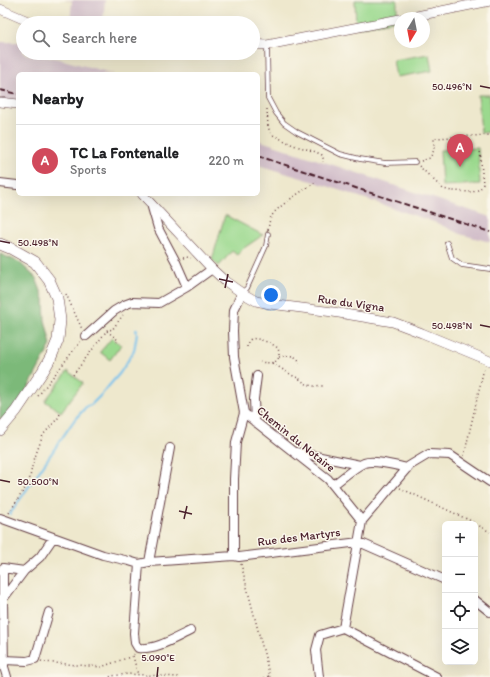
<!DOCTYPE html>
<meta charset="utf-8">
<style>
:root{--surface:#fff;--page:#f2f2f2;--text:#202124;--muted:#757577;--line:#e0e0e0;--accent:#d1495b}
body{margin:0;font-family:Itim,sans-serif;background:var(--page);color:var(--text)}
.controls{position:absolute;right:12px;bottom:12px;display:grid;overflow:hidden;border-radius:6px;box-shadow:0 4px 16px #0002}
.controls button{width:36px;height:36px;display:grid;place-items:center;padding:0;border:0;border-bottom:1px solid var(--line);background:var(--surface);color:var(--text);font:20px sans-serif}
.compass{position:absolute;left:394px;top:12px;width:36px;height:36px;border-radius:50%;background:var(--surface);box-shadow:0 4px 16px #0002;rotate:190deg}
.you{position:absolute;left:271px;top:295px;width:14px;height:14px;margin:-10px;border:3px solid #fff;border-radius:50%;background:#1a73e8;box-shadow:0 0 0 6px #1a73e833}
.badge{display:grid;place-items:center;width:26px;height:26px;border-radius:50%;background:var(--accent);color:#fff;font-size:13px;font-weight:700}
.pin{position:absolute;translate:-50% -33px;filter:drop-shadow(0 1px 2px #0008)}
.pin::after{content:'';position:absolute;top:21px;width:14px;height:12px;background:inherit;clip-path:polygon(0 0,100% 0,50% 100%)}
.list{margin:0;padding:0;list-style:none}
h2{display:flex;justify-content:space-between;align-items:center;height:52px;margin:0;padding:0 16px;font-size:17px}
h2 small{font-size:13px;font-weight:400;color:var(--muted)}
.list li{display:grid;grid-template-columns:26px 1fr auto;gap:12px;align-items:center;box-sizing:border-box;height:72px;padding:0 16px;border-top:1px solid var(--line)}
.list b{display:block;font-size:15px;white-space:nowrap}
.list p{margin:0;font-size:13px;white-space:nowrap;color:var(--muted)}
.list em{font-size:13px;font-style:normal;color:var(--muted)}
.icon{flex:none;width:22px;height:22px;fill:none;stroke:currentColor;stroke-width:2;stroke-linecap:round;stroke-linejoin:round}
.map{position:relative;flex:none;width:490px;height:677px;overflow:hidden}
.search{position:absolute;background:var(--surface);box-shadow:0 4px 16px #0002;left:16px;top:16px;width:244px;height:44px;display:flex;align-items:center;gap:10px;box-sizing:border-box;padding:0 14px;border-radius:22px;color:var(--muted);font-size:15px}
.panel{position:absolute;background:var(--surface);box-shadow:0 4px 16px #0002;left:16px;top:72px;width:244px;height:124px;border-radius:6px}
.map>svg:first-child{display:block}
</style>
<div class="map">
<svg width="490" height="677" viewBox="0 0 490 677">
<rect width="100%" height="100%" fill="#fbf7ec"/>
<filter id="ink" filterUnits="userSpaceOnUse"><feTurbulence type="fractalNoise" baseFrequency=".025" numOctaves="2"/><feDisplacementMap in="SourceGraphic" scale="8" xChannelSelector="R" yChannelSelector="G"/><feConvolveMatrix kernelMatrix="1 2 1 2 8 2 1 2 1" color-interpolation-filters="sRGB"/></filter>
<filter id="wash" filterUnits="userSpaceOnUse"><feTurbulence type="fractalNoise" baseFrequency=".012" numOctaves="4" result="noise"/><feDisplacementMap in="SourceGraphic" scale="16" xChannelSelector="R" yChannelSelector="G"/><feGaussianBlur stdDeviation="0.9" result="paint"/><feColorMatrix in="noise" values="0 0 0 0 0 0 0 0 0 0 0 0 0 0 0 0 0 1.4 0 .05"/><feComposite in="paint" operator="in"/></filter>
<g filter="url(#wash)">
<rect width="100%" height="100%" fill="#eee8cd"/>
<path fill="#d1bdc9" d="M 63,0 L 105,0 L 103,23 L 70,23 L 72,1 Z
M 0,42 L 23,42 L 23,53 L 25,53 L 25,54 L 55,58 L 115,74 L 18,74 L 18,107 L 0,103 Z
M 258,140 L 490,217 L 490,242 L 460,234 L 437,223 L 318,183 L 258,165 Z"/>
<path fill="#9bd98e" stroke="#727c5c" d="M 355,0 L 397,0 L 397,20 L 356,28 Z
M 429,54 L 432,71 L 396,77 L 393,60 Z
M 478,95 L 490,95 L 490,132 L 481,133 Z
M 478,148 L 480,184 L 442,186 L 440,150 Z
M 225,215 L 263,235 L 244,248 L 237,255 L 232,251 L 219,266 L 212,260 Z
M 112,338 L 121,345 L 110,360 L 100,352 Z
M 68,371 L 83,383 L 61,412 L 45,401 Z"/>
<path fill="#7cb979" stroke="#636c52" d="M 0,254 L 19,262 L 36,278 L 44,299 L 45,320 L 51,345 L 16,411 L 0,421 Z"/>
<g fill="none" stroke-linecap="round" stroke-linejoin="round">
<path stroke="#73c1ee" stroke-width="2" d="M 10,514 L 75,419 L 87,406 L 91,405 L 101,395 L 120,373 L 134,351 L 137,333 L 136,330 L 137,329"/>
</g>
</g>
<g filter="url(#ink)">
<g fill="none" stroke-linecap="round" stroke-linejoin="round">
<defs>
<path id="service" d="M 267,46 L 268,98 L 276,113 L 284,123 L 297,132 L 340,154 L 360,159 L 385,163 L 415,162
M 447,243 L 452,258 L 462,265 L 490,269
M 242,293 L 247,288 L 266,246 L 268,234"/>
<path id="minor" d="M 0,183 L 17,185
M 151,204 L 158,228 L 176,262 L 187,287
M 86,336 L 114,311 L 124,305 L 132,302 L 159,303 L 187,287 L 212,269
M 244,413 L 328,479 L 362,521
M 255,422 L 254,399 L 257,376
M 296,452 L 360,465
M 333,485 C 343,478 353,468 364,463 C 374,459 397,466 408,468
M 0,518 L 103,555 L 129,561 L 139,564 L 149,562 L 234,556 L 239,557 L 359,542 L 445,580
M 234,556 L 234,479 L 236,442 L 244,413 L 234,357 L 233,331 L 234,310 L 242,293
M 149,562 L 170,448
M 139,564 L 134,633 L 135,643 L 138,648 C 156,650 175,638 190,631
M 3,599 L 3,568 L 24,571
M 475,600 L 490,612
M 343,628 L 362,521 L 409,466 L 429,454 L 450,455 L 490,482
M 4,660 L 27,661 L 35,659 L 49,612
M 7,677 L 4,667 L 3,599 L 24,571 L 40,557 L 53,538
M 319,677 L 316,650 L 320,635 L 343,628 L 437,677"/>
<path id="tertiary" d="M 0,9 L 30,22 L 36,23
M 407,18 L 490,1
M 253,44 L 267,45 L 400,19
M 0,102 L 18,104
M 142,194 L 212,269 L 225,281 L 242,293 L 256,301 L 270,304 L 333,312 L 393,322 L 422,333 L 490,361"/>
<path id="secondary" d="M 0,244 L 12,249 L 35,262 L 49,280 L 57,298 L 60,320 L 58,340 L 51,357 L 43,371 L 16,411 L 0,430"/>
</defs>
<use href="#service" stroke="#633d43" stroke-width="5.5"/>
<use href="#minor" stroke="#633d43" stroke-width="10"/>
<use href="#tertiary" stroke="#633d43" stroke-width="10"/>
<use href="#secondary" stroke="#633d43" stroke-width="12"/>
<path stroke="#633d43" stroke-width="1.5" stroke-dasharray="1 3" stroke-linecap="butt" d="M 267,109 L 268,127 L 271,134 L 293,145 L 316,152 L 322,155 L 323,158 L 323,162
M 421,161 L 430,158 L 434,150 L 434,138 L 490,135
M 419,166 L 443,189 L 452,191 L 473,192 L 480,189 L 483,184 L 480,150
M 268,230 C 269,225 269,221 271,217 C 277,206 306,189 317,181
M 183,258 L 186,257 L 191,258
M 66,294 L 82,329
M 107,331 L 118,340 L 117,342
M 247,347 C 247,344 248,341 251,339 C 256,337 271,343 275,346 C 278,348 279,350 279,354 C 279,365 268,363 260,362
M 279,357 C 286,355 297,354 300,363
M 272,363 L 295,377 L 299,378 C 302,382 309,386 315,386 C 317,386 319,385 322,386 L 323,388
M 73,375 L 108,329 L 112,330 L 123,315
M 38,396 L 81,341
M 464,456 L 484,368
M 400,488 L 469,520 L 490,532
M 9,513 L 29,482 L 32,467 L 36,454 L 43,435 L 58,418 L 61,412
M 241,564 L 270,677
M 133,656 L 138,675
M 41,661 L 43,662 L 101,667 L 133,656 L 134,654
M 110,677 L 111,676 L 128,674 L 178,677
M 264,677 L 270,676"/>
<use href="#service" stroke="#fff" stroke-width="4"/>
<use href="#minor" stroke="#fff" stroke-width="8"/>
<use href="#tertiary" stroke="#fff" stroke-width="9"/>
<use href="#secondary" stroke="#fff" stroke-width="11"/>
<path stroke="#4a1f2b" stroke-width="2" stroke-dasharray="6 3" stroke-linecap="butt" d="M 0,90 L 18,94
M 258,156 L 490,232"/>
</g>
</g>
<path fill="none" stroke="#4a1f2b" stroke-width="1.5" d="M 480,86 L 490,88M 0,241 L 10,243M 219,279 L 233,282M 225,288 L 228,274M 480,325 L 490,327M 0,480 L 10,482M 179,511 L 192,514M 184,519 L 187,506M 157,677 L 158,667"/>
<g text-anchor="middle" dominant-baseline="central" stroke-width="3" stroke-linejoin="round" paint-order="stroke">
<g font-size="12" fill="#4a1f2b" stroke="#fbf7ec">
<text transform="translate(351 303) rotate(8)">Rue du Vigna</text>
<text transform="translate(296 439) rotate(39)">Chemin du Notaire</text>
<text transform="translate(299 537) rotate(-7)">Rue des Martyrs</text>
</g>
</g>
<g font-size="10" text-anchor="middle" fill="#4a1f2b" stroke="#fbf7ec" stroke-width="3" stroke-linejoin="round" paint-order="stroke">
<text x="452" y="90">50.496°N</text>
<text x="38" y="246">50.498°N</text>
<text x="452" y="329">50.498°N</text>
<text x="38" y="485">50.500°N</text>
<text x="158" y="661">5.090°E</text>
</g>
</svg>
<div class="controls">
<button>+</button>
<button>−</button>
<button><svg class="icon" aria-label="locate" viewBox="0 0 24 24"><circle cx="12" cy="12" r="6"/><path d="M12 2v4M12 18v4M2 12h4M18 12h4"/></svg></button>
<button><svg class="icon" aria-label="layers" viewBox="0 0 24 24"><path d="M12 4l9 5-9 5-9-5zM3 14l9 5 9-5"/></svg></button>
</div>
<svg class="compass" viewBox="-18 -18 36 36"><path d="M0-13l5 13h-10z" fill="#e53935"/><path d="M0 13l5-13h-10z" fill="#757577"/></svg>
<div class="you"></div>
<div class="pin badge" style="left:460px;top:167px">A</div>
<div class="search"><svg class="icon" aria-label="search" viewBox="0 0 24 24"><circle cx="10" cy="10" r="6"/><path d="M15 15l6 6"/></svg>Search here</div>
<section class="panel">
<h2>Nearby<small></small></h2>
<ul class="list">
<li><span class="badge">A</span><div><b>TC La Fontenalle</b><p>Sports</p></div><em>220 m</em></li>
</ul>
</section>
</div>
